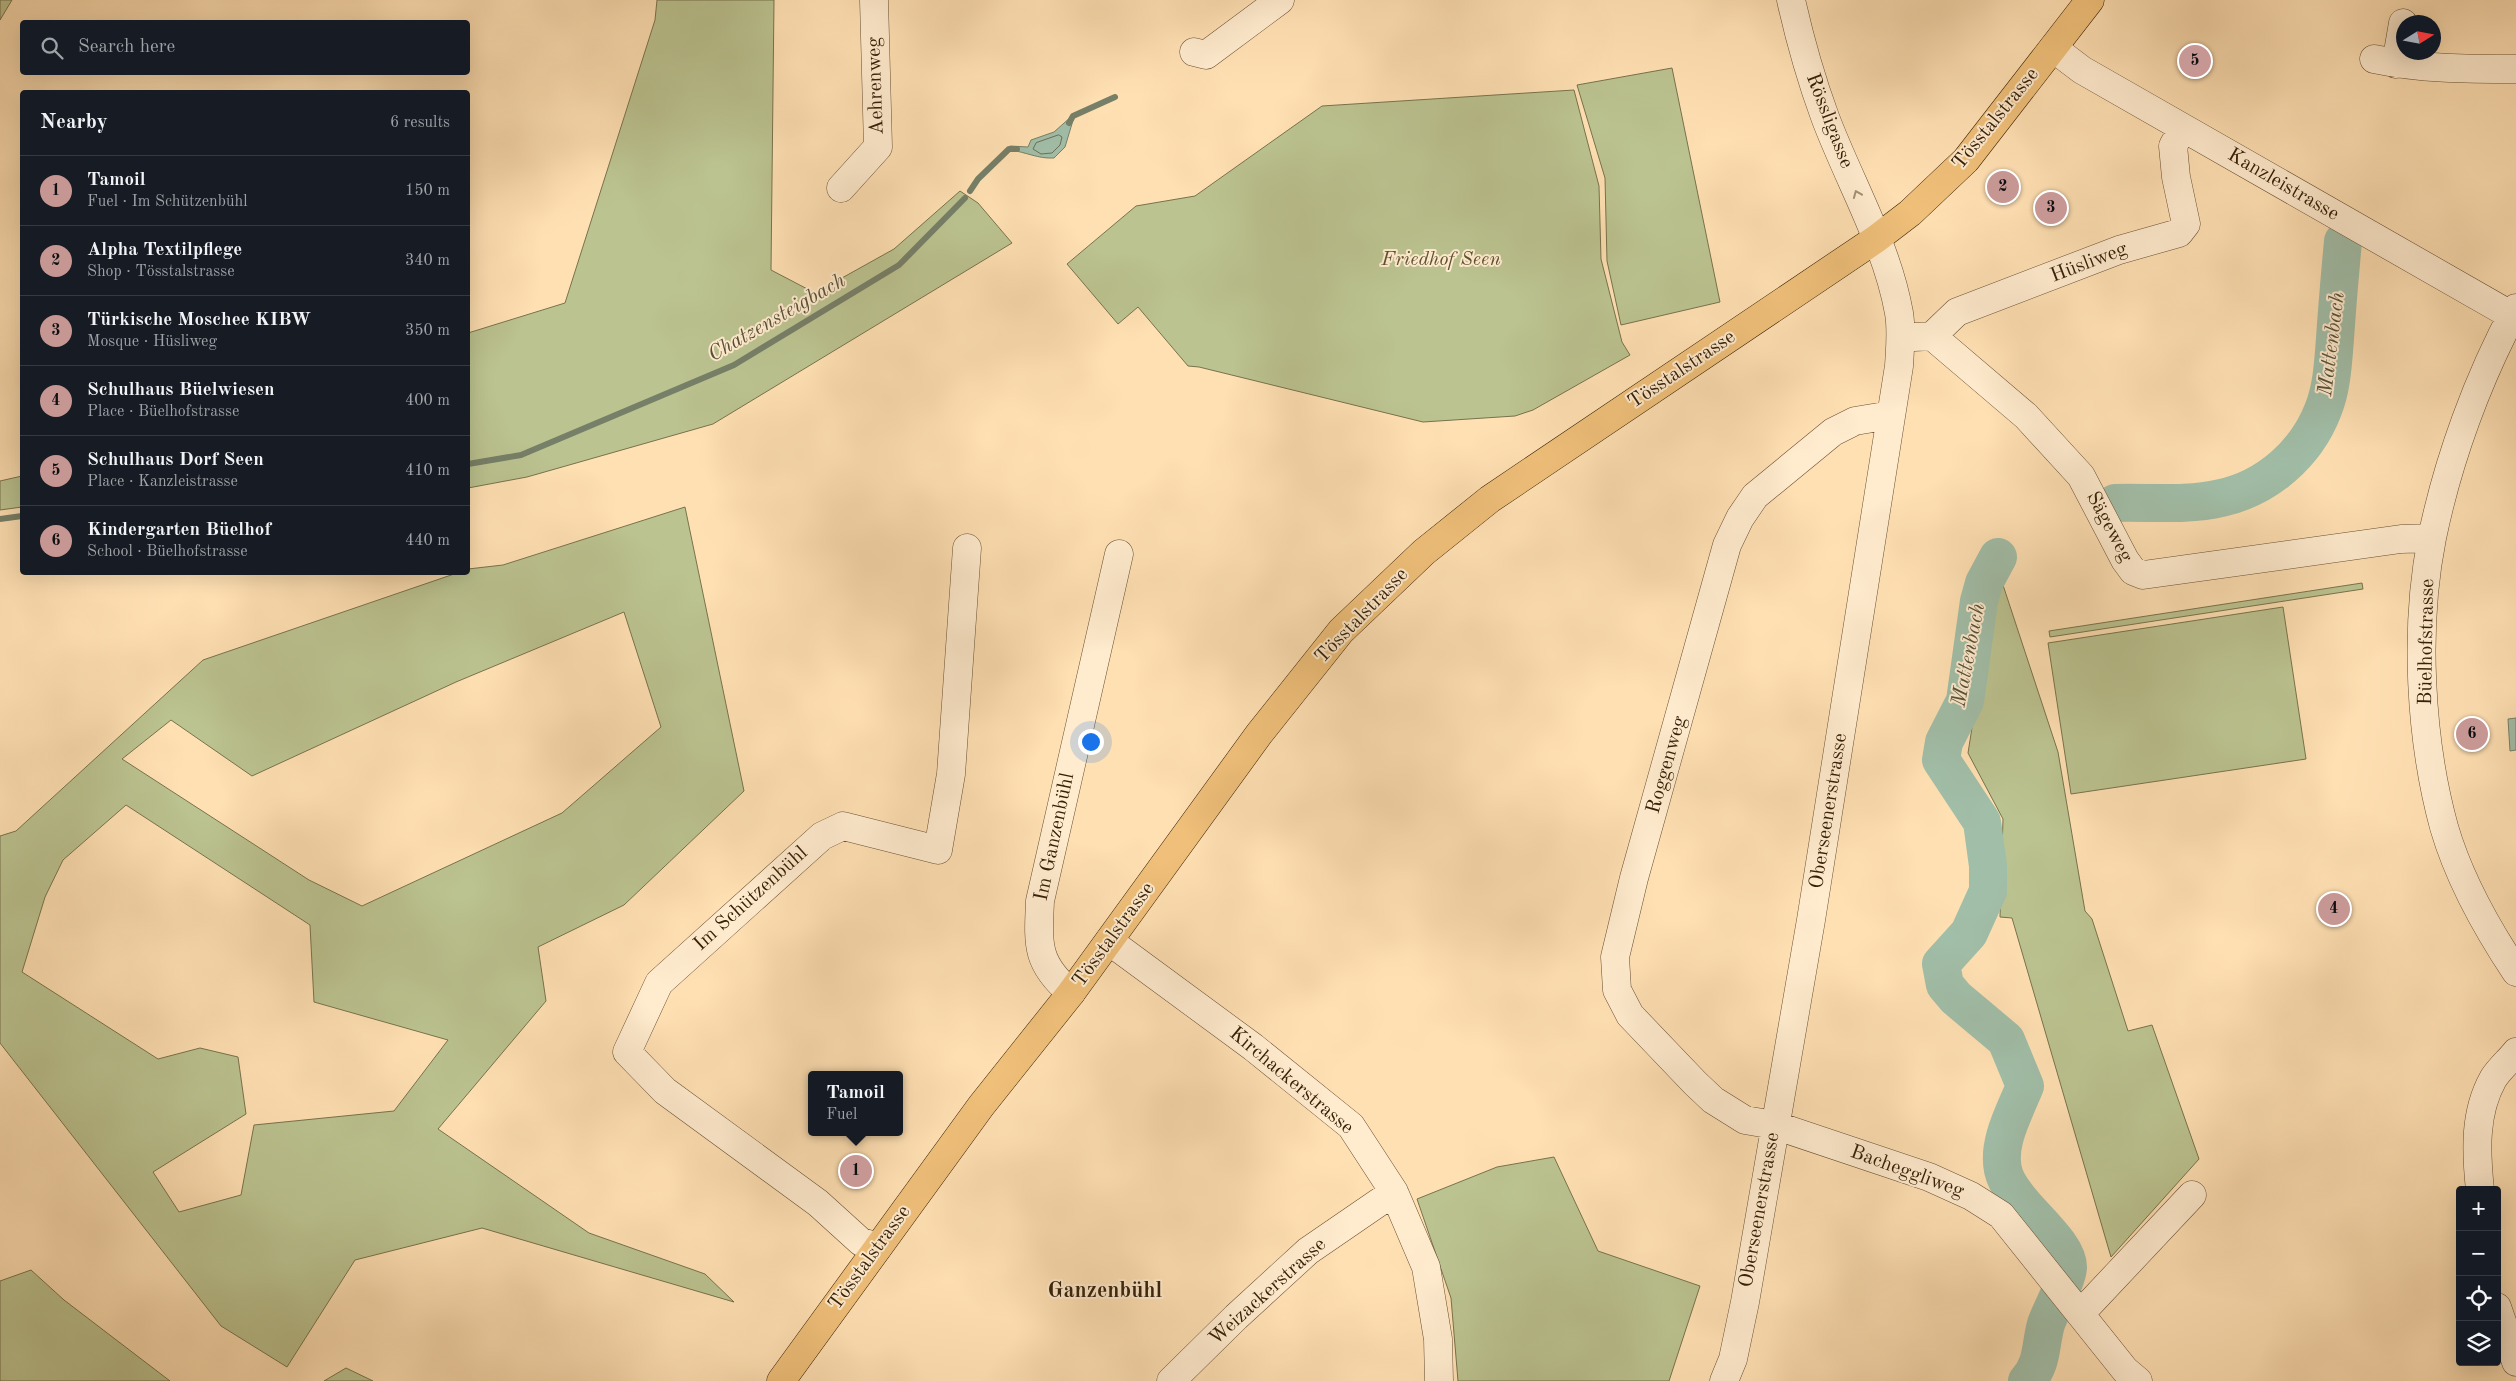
<!DOCTYPE html>
<meta charset="utf-8">
<style>
:root{--surface:#171b24;--page:#20242c;--text:#f1f3f6;--muted:#9ea1a6;--line:#363941;--accent:#c59692}
body{margin:0;font-family:"Old Standard TT",serif;background:var(--page);color:var(--text)}
.controls{position:absolute;right:15px;bottom:15px;display:grid;overflow:hidden;border-radius:5px;box-shadow:0 5px 20px #0002}
.controls button{width:45px;height:45px;display:grid;place-items:center;padding:0;border:0;border-bottom:1px solid var(--line);background:var(--surface);color:var(--text);font:25px sans-serif}
.compass{position:absolute;left:2396px;top:15px;width:45px;height:45px;border-radius:50%;background:var(--surface);box-shadow:0 5px 20px #0002;rotate:79deg}
.you{position:absolute;left:1090px;top:741px;width:18px;height:18px;margin:-12px;border:4px solid #fff;border-radius:50%;background:#1a73e8;box-shadow:0 0 0 8px #1a73e833}
.badge{display:grid;place-items:center;width:32px;height:32px;border-radius:50%;background:var(--accent);color:#111;font-size:16px;font-weight:700}
.pin{position:absolute;translate:-50% -50%;border:2px solid #fff;box-shadow:0 1px 5px #0006}
.popup{position:absolute;left:808px;top:1071px;width:95px;height:65px;box-sizing:border-box;display:grid;place-content:center;border-radius:5px;background:var(--surface);filter:drop-shadow(0 1px 4px #0005);font-size:16px;white-space:nowrap;color:var(--muted)}
.popup b{font-size:19px;color:var(--text)}
.popup::after{content:'';position:absolute;left:50%;top:100%;margin-left:-10px;border:10px solid transparent;border-top-color:var(--surface)}
.list{margin:0;padding:0;list-style:none}
h2{display:flex;justify-content:space-between;align-items:center;height:65px;margin:0;padding:0 20px;font-size:21px}
h2 small{font-size:16px;font-weight:400;color:var(--muted)}
.list li{display:grid;grid-template-columns:32px 1fr auto;gap:15px;align-items:center;box-sizing:border-box;height:70px;padding:0 20px;border-top:1px solid var(--line)}
.list b{display:block;font-size:19px;white-space:nowrap}
.list p{margin:0;font-size:16px;white-space:nowrap;color:var(--muted)}
.list em{font-size:16px;font-style:normal;color:var(--muted)}
.icon{flex:none;width:28px;height:28px;fill:none;stroke:currentColor;stroke-width:2;stroke-linecap:round;stroke-linejoin:round}
.map{position:relative;flex:none;width:2516px;height:1381px;overflow:hidden}
.search{position:absolute;background:var(--surface);box-shadow:0 5px 20px #0002;left:20px;top:20px;width:450px;height:55px;display:flex;align-items:center;gap:12px;box-sizing:border-box;padding:0 18px;border-radius:5px;color:var(--muted);font-size:19px}
.panel{position:absolute;background:var(--surface);box-shadow:0 5px 20px #0002;left:20px;top:90px;width:450px;height:485px;border-radius:5px}
.map>svg:first-child{display:block}
</style>
<div class="map">
<svg width="2516" height="1381" viewBox="0 0 2516 1381">
<rect width="100%" height="100%" fill="#ffe0b3"/>
<filter id="stains"><feTurbulence type="fractalNoise" baseFrequency=".004" numOctaves="4"/><feColorMatrix values="0 0 0 0 .2 0 0 0 0 .09 0 0 0 0 .02 0 0 0 .5 -.17"/></filter>
<radialGradient id="worn" r=".72"><stop offset=".6" stop-color="#630" stop-opacity="0"/><stop offset="1" stop-color="#630" stop-opacity=".3"/></radialGradient>
<path fill="#bbc390" stroke="#78724c" fill-rule="evenodd" d="M 0,0 L 12,0 L 0,20 Z
M 657,0 L 774,0 L 771,270 L 815,293 L 894,249 L 960,191 L 978,203 L 1012,243 L 713,424 L 527,477 L 468,488 L 468,333 L 565,303 L 655,20 Z
M 1672,68 L 1720,302 L 1621,325 L 1607,261 L 1605,178 L 1577,85 Z
M 1574,90 L 1599,186 L 1601,259 L 1622,342 L 1630,355 L 1533,410 L 1515,416 L 1423,422 L 1199,367 L 1188,366 L 1138,307 L 1118,324 L 1067,264 L 1136,206 L 1195,196 L 1322,106 Z
M 22,476 L 22,507 L 0,510 L 0,481 Z
M 685,507 L 744,791 L 624,905 L 538,947 L 546,1001 L 438,1129 L 589,1233 L 705,1274 L 734,1302 L 482,1228 L 355,1260 L 287,1367 L 221,1326 L 0,1043 L 0,836 L 16,831 L 203,660 L 457,573 L 468,572 L 468,569 L 503,565 ZM 624,612 L 661,727 L 562,813 L 362,906 L 309,880 L 122,759 L 171,720 L 252,776 L 456,682 ZM 126,805 L 310,925 L 314,1002 L 448,1040 L 394,1111 L 254,1125 L 241,1195 L 179,1212 L 153,1172 L 246,1114 L 238,1057 L 200,1048 L 158,1059 L 22,972 L 45,897 L 63,860 Z
M 1995,582 L 2002,582 L 2058,752 L 2085,911 L 2092,919 L 2128,1031 L 2152,1025 L 2199,1159 L 2111,1257 L 2012,918 L 2000,917 L 2003,819 L 1968,753 Z
M 2362,583 L 2363,589 L 2050,637 L 2049,631 Z
M 2283,607 L 2306,759 L 2071,794 L 2048,643 Z
M 1554,1157 L 1598,1251 L 1700,1286 L 1669,1381 L 1458,1381 L 1451,1298 L 1417,1199 L 1497,1167 Z
M 31,1270 L 64,1300 L 170,1381 L 0,1381 L 0,1281 Z
M 346,1368 L 373,1381 L 324,1381 Z"/>
<path fill="#a1bea8" stroke="#767f68" d="M 1072,116 L 1074,117 L 1065,147 L 1054,158 C 1038,159 1026,152 1010,150 L 1010,146 L 1028,147 L 1031,140 L 1054,132 Z
M 2516,718 L 2516,750 L 2510,751 L 2508,719 Z"/>
<g fill="none" stroke-linecap="round" stroke-linejoin="round">
<path stroke="#6b6f58" stroke-width="1" d="M 1059,135 L 1062,137 L 1060,145 L 1052,153 L 1041,154 L 1033,149 L 1036,143 Z"/>
<path stroke="#767f68" stroke-width="6" d="M 1069,123 L 1073,116 L 1115,97
M 970,191 L 978,179 L 1009,149 L 1017,149
M 468,464 L 521,455 L 734,365 L 899,265 L 965,198
M 0,519 L 22,516"/>
<path stroke="#a1bea8" stroke-width="38" d="M 2115,503 C 2150,502 2187,506 2221,498 C 2267,488 2306,454 2323,410 C 2332,388 2333,363 2335,339 C 2337,307 2340,274 2343,241
M 1998,557 L 1984,583 L 1979,601 L 1965,701 L 1944,742 L 1941,760 L 1982,822 L 1988,866 L 1988,891 L 1969,933 L 1941,964 L 1945,985 L 1956,998 L 2006,1040 L 2025,1086 C 2015,1111 1997,1142 2003,1170 C 2010,1203 2068,1239 2068,1267 C 2068,1279 2051,1310 2046,1324 C 2040,1345 2043,1364 2027,1381"/>
<defs>
<path id="minor" d="M 2053,48 L 2082,70 L 2516,318
M 1194,52 L 1206,55 L 1280,0
M 2374,59 C 2421,69 2468,69 2516,69
M 2396,64 L 2403,23
M 841,188 L 878,147 L 874,0
M 2516,308 C 2478,378 2448,460 2432,538 C 2414,628 2420,739 2444,827 C 2459,879 2486,927 2516,972
M 1932,336 L 2026,416 L 2081,476 L 2125,560 L 2133,571 L 2143,575 L 2401,539 L 2432,538
M 1914,337 L 1932,336 L 1957,312 L 2119,250 L 2179,233 L 2186,224 L 2176,177 L 2173,146 L 2183,128
M 1891,415 L 1855,421 L 1833,432 L 1755,496 L 1740,518 L 1727,545 L 1634,878 L 1615,957 L 1617,990 L 1630,1015 L 1695,1083 L 1713,1100 L 1745,1120 L 1774,1125 L 1929,1177 L 1971,1196 L 2001,1215 L 2125,1370 L 2138,1381
M 1109,941 L 1253,1047 L 1351,1126 L 1394,1192 L 1426,1267 L 1438,1339 L 1439,1381
M 1071,993 C 1036,963 1038,945 1040,901 L 1119,554
M 2480,1190 C 2476,1152 2474,1113 2493,1079 C 2499,1069 2509,1061 2516,1052
M 878,1247 L 861,1242 L 818,1203 L 665,1091 L 627,1052 L 659,983 L 822,836 L 843,826 L 938,850 L 951,774 L 967,548
M 2497,1307 L 2516,1362
M 2080,1314 L 2192,1195
M 1171,1381 L 1236,1317 L 1308,1251 L 1394,1192
M 1724,1381 L 1733,1359 L 1745,1302 L 1811,920 L 1899,366 C 1900,348 1902,331 1899,313 C 1887,245 1849,181 1825,117 C 1811,79 1800,40 1791,0"/>
<path id="major" d="M 781,1381 L 981,1106 L 1071,993 L 1259,734 L 1341,631 L 1424,552 L 1490,499 L 1876,239 L 1910,213 L 1966,160 L 2090,0"/>
</defs>
<use href="#minor" stroke="#685033" stroke-width="29"/>
<use href="#major" stroke="#352008" stroke-width="29"/>
<use href="#minor" stroke="#ffebce" stroke-width="28"/>
<use href="#major" stroke="#f0c07a" stroke-width="28"/>
</g>
<defs><path id="oneway-chevron" d="M-2-3.5L2.5 0L-2 3.5" fill="none" stroke-width="1.6" stroke-linecap="round" stroke-linejoin="round" transform="scale(1.25)"/></defs>
<use stroke="#a49075" href="#oneway-chevron" transform="translate(1857 194) rotate(-112)"/>
<g text-anchor="middle" dominant-baseline="central" stroke-width="4" stroke-linejoin="round" paint-order="stroke">
<g font-size="20" fill="#352008" stroke="#ffebce">
<text transform="translate(876 86) rotate(-92)">Aehrenweg</text>
<text transform="translate(1996 119) rotate(-51)">Tösstalstrasse</text>
<text transform="translate(1829 121) rotate(69)">Rössligasse</text>
<text transform="translate(2283 185) rotate(30)">Kanzleistrasse</text>
<text transform="translate(2089 263) rotate(-21)">Hüsliweg</text>
<text transform="translate(1682 370) rotate(-34)">Tösstalstrasse</text>
<text transform="translate(2109 527) rotate(62)">Sägeweg</text>
<text transform="translate(1362 616) rotate(-46)">Tösstalstrasse</text>
<text transform="translate(2427 642) rotate(-89)">Büelhofstrasse</text>
<text transform="translate(1667 765) rotate(-74)">Roggenweg</text>
<text transform="translate(1829 811) rotate(-81)">Oberseenerstrasse</text>
<text transform="translate(1055 837) rotate(-78)">Im Ganzenbühl</text>
<text transform="translate(751 899) rotate(-42)">Im Schützenbühl</text>
<text transform="translate(1114 935) rotate(-54)">Tösstalstrasse</text>
<text transform="translate(1291 1081) rotate(40)">Kirchackerstrasse</text>
<text transform="translate(1907 1172) rotate(20)">Bacheggliweg</text>
<text transform="translate(1760 1210) rotate(-80)">Oberseenerstrasse</text>
<text transform="translate(870 1258) rotate(-54)">Tösstalstrasse</text>
<text transform="translate(1268 1292) rotate(-42)">Weizackerstrasse</text>
</g>
<g font-size="20" font-style="italic" fill="#5d5131" stroke="#ffebce">
<text x="1441" y="260">Friedhof Seen</text>
</g>
<g font-size="21" font-style="italic" fill="#554f38" stroke="#ffebce">
<text transform="translate(777 318) rotate(-30)">Chatzensteigbach</text>
<text transform="translate(2332 344) rotate(-83)">Mattenbach</text>
<text transform="translate(1969 655) rotate(-79)">Mattenbach</text>
</g>
<g font-size="22" font-weight="bold" fill="#352008" stroke="#ffebce">
<text x="1105" y="1291">Ganzenbühl</text>
</g>
</g>
<rect width="100%" height="100%" filter="url(#stains)"/>
<rect width="100%" height="100%" fill="url(#worn)"/>
</svg>
<div class="controls">
<button>+</button>
<button>−</button>
<button><svg class="icon" aria-label="locate" viewBox="0 0 24 24"><circle cx="12" cy="12" r="6"/><path d="M12 2v4M12 18v4M2 12h4M18 12h4"/></svg></button>
<button><svg class="icon" aria-label="layers" viewBox="0 0 24 24"><path d="M12 4l9 5-9 5-9-5zM3 14l9 5 9-5"/></svg></button>
</div>
<svg class="compass" viewBox="-18 -18 36 36"><path d="M0-13l5 13h-10z" fill="#e53935"/><path d="M0 13l5-13h-10z" fill="#9ea1a6"/></svg>
<div class="you"></div>
<div class="pin badge" style="left:856px;top:1171px">1</div>
<div class="popup"><b>Tamoil</b>Fuel</div>
<div class="pin badge" style="left:2003px;top:187px">2</div>
<div class="pin badge" style="left:2051px;top:208px">3</div>
<div class="pin badge" style="left:2334px;top:909px">4</div>
<div class="pin badge" style="left:2195px;top:61px">5</div>
<div class="pin badge" style="left:2472px;top:734px">6</div>
<div class="search"><svg class="icon" aria-label="search" viewBox="0 0 24 24"><circle cx="10" cy="10" r="6"/><path d="M15 15l6 6"/></svg>Search here</div>
<section class="panel">
<h2>Nearby<small>6 results</small></h2>
<ul class="list">
<li><span class="badge">1</span><div><b>Tamoil</b><p>Fuel · Im Schützenbühl</p></div><em>150 m</em></li>
<li><span class="badge">2</span><div><b>Alpha Textilpflege</b><p>Shop · Tösstalstrasse</p></div><em>340 m</em></li>
<li><span class="badge">3</span><div><b>Türkische Moschee KIBW</b><p>Mosque · Hüsliweg</p></div><em>350 m</em></li>
<li><span class="badge">4</span><div><b>Schulhaus Büelwiesen</b><p>Place · Büelhofstrasse</p></div><em>400 m</em></li>
<li><span class="badge">5</span><div><b>Schulhaus Dorf Seen</b><p>Place · Kanzleistrasse</p></div><em>410 m</em></li>
<li><span class="badge">6</span><div><b>Kindergarten Büelhof</b><p>School · Büelhofstrasse</p></div><em>440 m</em></li>
</ul>
</section>
</div>
